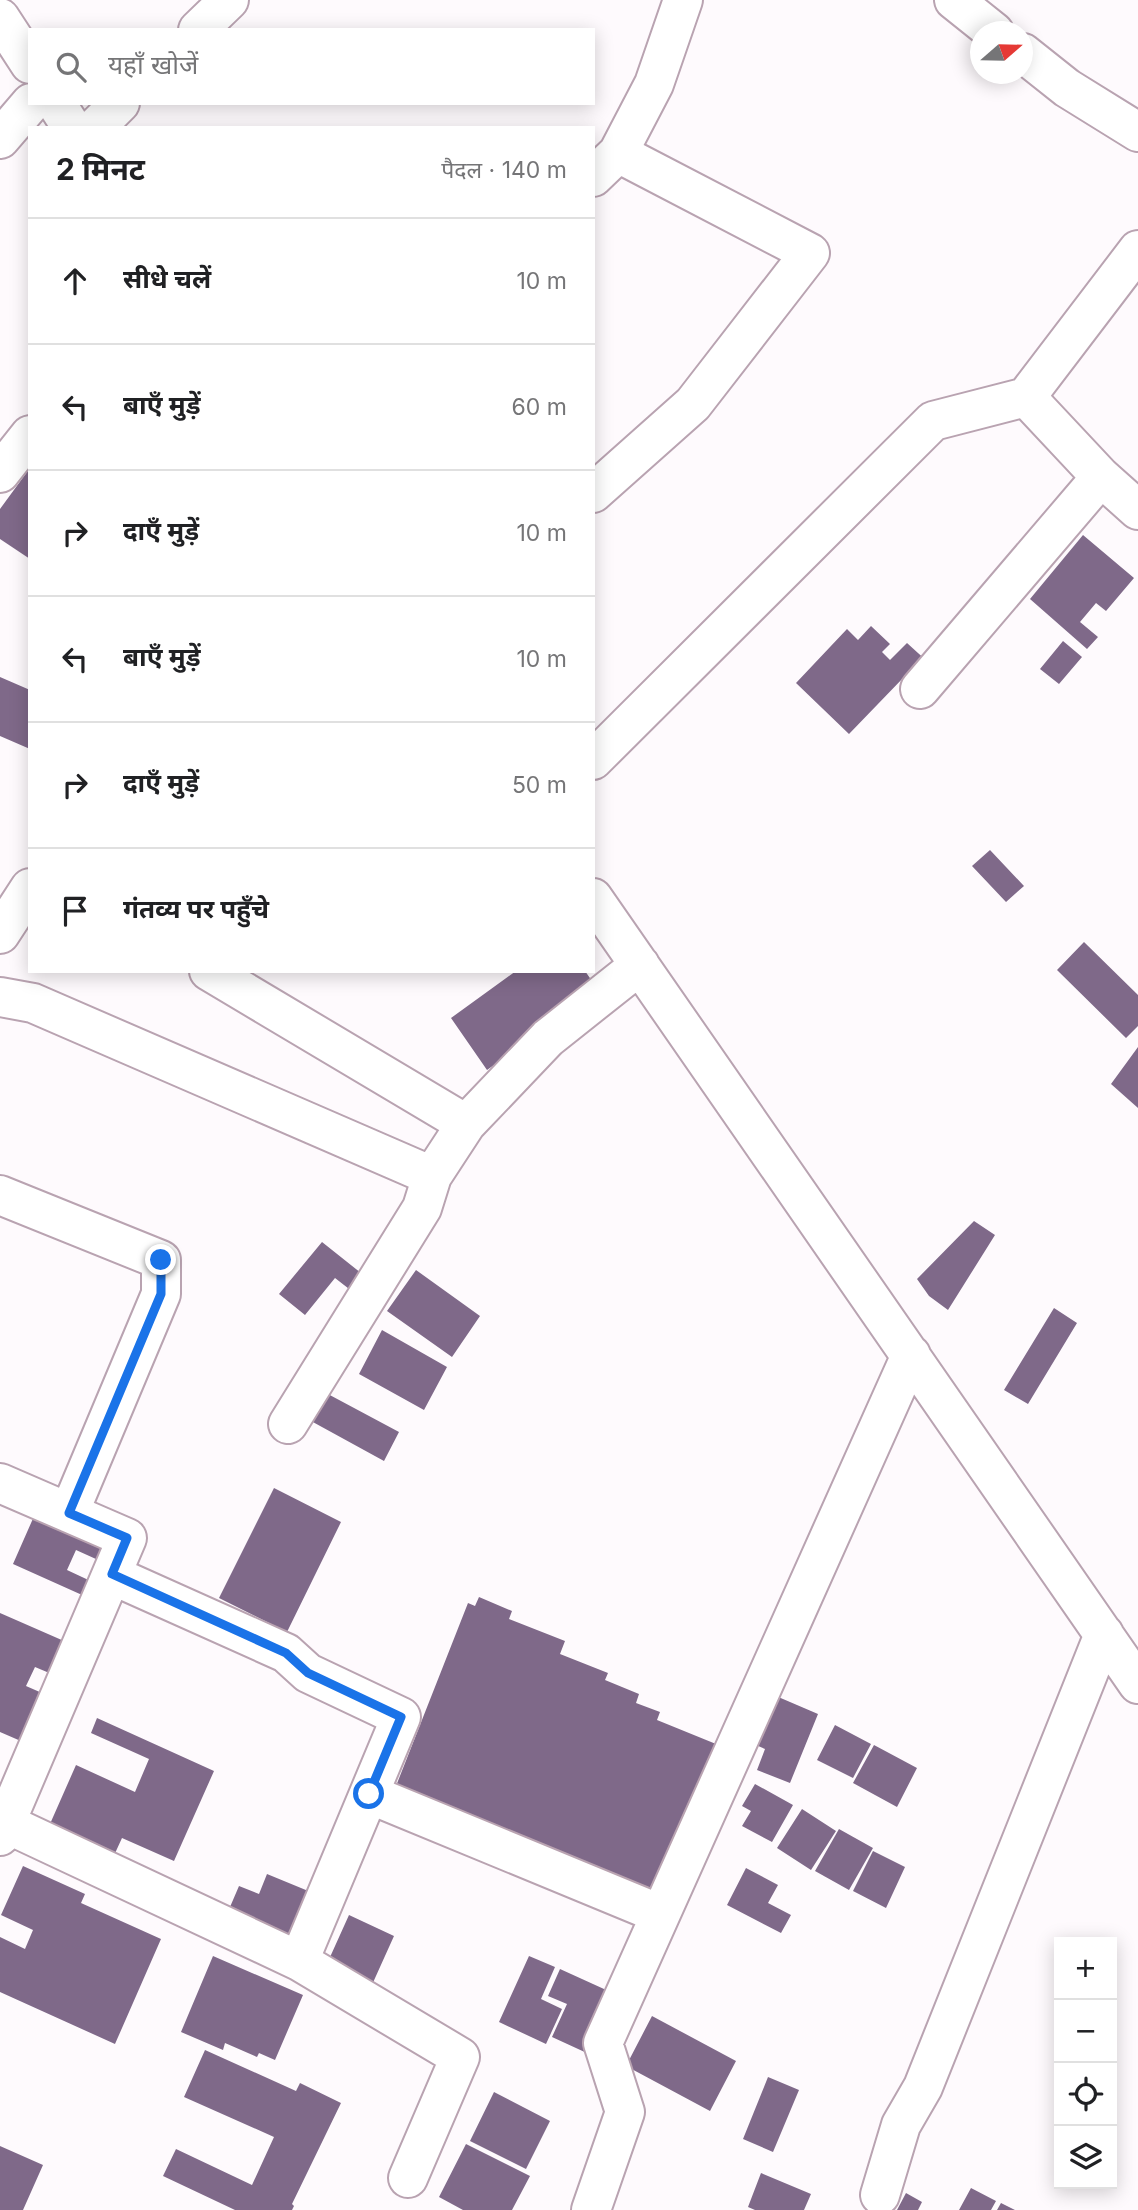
<!DOCTYPE html>
<html lang="hi">
<meta charset="utf-8">
<style>
:root{--surface:#fff;--page:#f6f6f6;--text:#202124;--muted:#757577;--line:#e0e0e0}
body{margin:0;font-family:Inter,"Noto Sans Devanagari",sans-serif;background:var(--page);color:var(--text)}
.controls{position:absolute;right:21px;bottom:21px;display:grid;overflow:hidden;border-radius:0px;box-shadow:0 4px 18px #0003}
.controls button{width:63px;height:63px;display:grid;place-items:center;padding:0;border:0;border-bottom:2px solid var(--line);background:var(--surface);color:var(--text);font:35px sans-serif}
.compass{position:absolute;left:970px;top:21px;width:63px;height:63px;border-radius:50%;background:var(--surface);box-shadow:0 4px 18px #0003;rotate:70deg}
.stop{position:absolute;width:21px;height:21px;margin:-16px;border:5px solid #1a73e8;border-radius:50%;background:#fff}
.stop.end{background:#1a73e8;border-color:#fff;box-shadow:0 2px 7px #0008}
.list{margin:0;padding:0;list-style:none}
h2{display:flex;justify-content:space-between;align-items:center;height:91px;margin:0;padding:0 28px;font-size:30px}
h2 small{font-size:23px;font-weight:400;color:var(--muted)}
.list li{display:grid;grid-template-columns:46px 1fr auto;gap:21px;align-items:center;box-sizing:border-box;height:126px;padding:0 28px;border-top:2px solid var(--line)}
.list b{display:block;font-size:26px;white-space:nowrap}
.list em{font-size:23px;font-style:normal;color:var(--muted)}
.icon{flex:none;width:38px;height:38px;fill:none;stroke:currentColor;stroke-width:2;stroke-linecap:round;stroke-linejoin:round}
.map{position:relative;flex:none;width:1138px;height:2210px;overflow:hidden}
.search{position:absolute;background:var(--surface);box-shadow:0 4px 18px #0003;left:28px;top:28px;width:567px;height:77px;display:flex;align-items:center;gap:18px;box-sizing:border-box;padding:0 24px;border-radius:0px;color:var(--muted);font-size:26px}
.panel{position:absolute;background:var(--surface);box-shadow:0 4px 18px #0003;left:28px;top:126px;width:567px;height:847px;border-radius:0px}
.map>svg:first-child{display:block}
</style>
<div class="map">
<svg width="1138" height="2210" viewBox="0 0 1138 2210">
<rect width="100%" height="100%" fill="#fefafd"/>
<path fill="#7f6989" d="M 30,468 L 30,559 L 0,539 L 0,509 Z
M 1083,535 L 1134,578 L 1106,611 L 1096,603 L 1080,622 L 1098,637 L 1087,649 L 1030,599 Z
M 871,626 L 890,644 L 882,652 L 890,660 L 907,643 L 929,663 L 911,682 L 905,676 L 849,734 L 796,683 L 847,629 L 858,640 Z
M 1063,641 L 1082,657 L 1059,684 L 1040,669 Z
M 0,677 L 30,690 L 30,749 L 0,736 Z
M 990,850 L 1024,886 L 1006,902 L 972,866 Z
M 1084,942 L 1138,995 L 1138,1026 L 1126,1038 L 1057,970 Z
M 516,971 L 585,971 L 599,991 L 487,1070 L 451,1018 Z
M 1138,1047 L 1138,1108 L 1111,1084 Z
M 974,1221 L 995,1235 L 948,1310 L 929,1296 L 917,1279 Z
M 322,1242 L 366,1277 L 353,1292 L 335,1278 L 305,1315 L 279,1294 Z
M 416,1270 L 480,1316 L 452,1357 L 387,1311 Z
M 1054,1308 L 1077,1323 L 1028,1404 L 1004,1390 Z
M 382,1330 L 447,1367 L 424,1410 L 359,1374 Z
M 326,1393 L 399,1432 L 384,1461 L 311,1421 Z
M 274,1488 L 341,1522 L 287,1632 L 219,1598 Z
M 35,1514 L 113,1549 L 107,1564 L 76,1550 L 67,1570 L 97,1584 L 91,1599 L 13,1564 Z
M 479,1597 L 512,1611 L 509,1619 L 565,1641 L 560,1654 L 608,1673 L 605,1680 L 639,1694 L 636,1703 L 660,1712 L 657,1720 L 716,1744 L 658,1891 L 396,1786 L 468,1603 L 475,1606 Z
M 0,1613 L 80,1648 L 66,1680 L 35,1667 L 26,1686 L 58,1700 L 37,1748 L 0,1732 Z
M 769,1693 L 818,1714 L 790,1783 L 757,1770 L 765,1749 L 749,1742 Z
M 97,1718 L 214,1771 L 174,1861 L 122,1838 L 111,1862 L 46,1833 L 76,1765 L 135,1792 L 149,1759 L 91,1733 Z
M 835,1725 L 871,1744 L 853,1778 L 817,1760 Z
M 874,1745 L 917,1768 L 897,1807 L 853,1783 Z
M 755,1784 L 793,1805 L 772,1842 L 742,1826 L 751,1811 L 742,1806 Z
M 802,1809 L 836,1831 L 811,1870 L 777,1848 Z
M 839,1829 L 873,1848 L 849,1890 L 815,1871 Z
M 873,1851 L 905,1867 L 886,1908 L 853,1891 Z
M 23,1866 L 85,1894 L 81,1903 L 161,1939 L 115,2044 L 0,1992 L 0,1937 L 25,1949 L 33,1930 L 1,1915 Z
M 746,1868 L 778,1885 L 768,1903 L 791,1915 L 781,1933 L 727,1905 Z
M 267,1874 L 318,1895 L 299,1943 L 227,1914 L 239,1886 L 259,1894 Z
M 349,1915 L 394,1936 L 371,1987 L 326,1966 Z
M 213,1956 L 303,1995 L 275,2060 L 259,2053 L 257,2057 L 225,2043 L 223,2050 L 181,2032 Z
M 529,1956 L 555,1967 L 541,1999 L 562,2009 L 546,2044 L 499,2022 Z
M 560,1969 L 615,1994 L 589,2054 L 552,2037 L 567,2004 L 548,1996 Z
M 652,2016 L 736,2061 L 710,2111 L 626,2066 Z
M 205,2050 L 296,2091 L 300,2083 L 341,2103 L 292,2204 L 294,2206 L 292,2210 L 235,2210 L 163,2176 L 176,2149 L 252,2185 L 274,2137 L 184,2097 Z
M 768,2077 L 799,2090 L 773,2152 L 743,2139 Z
M 494,2092 L 550,2121 L 526,2169 L 470,2141 Z
M 466,2144 L 530,2176 L 512,2210 L 463,2210 L 439,2197 Z
M 0,2146 L 43,2165 L 23,2210 L 0,2210 Z
M 761,2173 L 811,2194 L 804,2210 L 755,2210 L 748,2207 Z
M 971,2188 L 996,2201 L 991,2210 L 959,2210 Z
M 906,2193 L 922,2202 L 918,2210 L 897,2210 Z
M 1001,2203 L 1015,2210 L 997,2210 Z"/>
<g fill="none" stroke-linecap="round" stroke-linejoin="round">
<defs>
<path id="minor" d="M 954,0 L 994,32
M 0,18 L 30,64
M 198,30 L 229,0
M 1023,53 L 1067,88 L 1138,132
M 56,103 L 72,128
M 95,128 L 120,103
M 0,139 L 31,103
M 593,177 L 618,153 L 654,84 L 683,0
M 1026,397 L 1101,477 L 1138,510
M 0,473 L 30,435
M 593,493 L 693,404 L 810,253 L 618,153
M 920,689 L 1101,477
M 593,760 L 933,421 L 1026,397 L 1138,250
M 593,898 L 1138,1684
M 0,934 L 30,888
M 209,971 L 466,1124
M 0,997 L 33,1003 L 432,1176
M 0,1195 L 161,1260 L 161,1294 L 69,1513
M 288,1424 L 422,1208 L 432,1176 L 466,1124 L 548,1038 L 640,965
M 0,1483 L 127,1538 L 0,1836
M 112,1575 L 286,1653 L 308,1673 L 401,1717 L 299,1961
M 369,1794 L 660,1914
M 5,1823 L 299,1961 L 460,2057 L 408,2178
M 880,2195 L 901,2125 L 923,2087 L 1104,1634
M 591,2210 L 625,2112 L 603,2043 L 911,1355"/>
</defs>
<use href="#minor" stroke="#b9a3b1" stroke-width="42"/>
<use href="#minor" stroke="#fff" stroke-width="38"/>
</g>
<g fill="none" stroke-linecap="round" stroke-linejoin="round">
<path stroke="#1a73e8" stroke-width="9" d="M 161,1260 L 161,1294 L 69,1513 L 127,1538 L 112,1574 L 286,1653 L 308,1673 L 401,1717 L 369,1794"/>
</g>
</svg>
<div class="controls">
<button>+</button>
<button>−</button>
<button><svg class="icon" aria-label="locate" viewBox="0 0 24 24"><circle cx="12" cy="12" r="6"/><path d="M12 2v4M12 18v4M2 12h4M18 12h4"/></svg></button>
<button><svg class="icon" aria-label="layers" viewBox="0 0 24 24"><path d="M12 4l9 5-9 5-9-5zM3 14l9 5 9-5"/></svg></button>
</div>
<svg class="compass" viewBox="-18 -18 36 36"><path d="M0-13l5 13h-10z" fill="#e53935"/><path d="M0 13l5-13h-10z" fill="#757577"/></svg>
<div class="stop" style="left:369px;top:1794px"></div>
<div class="stop end" style="left:161px;top:1260px"></div>
<div class="search"><svg class="icon" aria-label="search" viewBox="0 0 24 24"><circle cx="10" cy="10" r="6"/><path d="M15 15l6 6"/></svg>यहाँ खोजें</div>
<section class="panel">
<h2>2 मिनट<small>पैदल · 140 m</small></h2>
<ul class="list">
<li><svg class="icon" aria-label="ahead" viewBox="0 0 24 24"><path d="M12 20V5M6 11l6-6 6 6"/></svg><div><b>सीधे चलें</b></div><em>10 m</em></li>
<li><svg class="icon" aria-label="left" viewBox="0 0 24 24"><path d="M17 20v-9H6M10 6l-5 5 5 5"/></svg><div><b>बाएँ मुड़ें</b></div><em>60 m</em></li>
<li><svg class="icon" aria-label="right" viewBox="0 0 24 24"><path d="M7 20v-9h11M14 6l5 5-5 5"/></svg><div><b>दाएँ मुड़ें</b></div><em>10 m</em></li>
<li><svg class="icon" aria-label="left" viewBox="0 0 24 24"><path d="M17 20v-9H6M10 6l-5 5 5 5"/></svg><div><b>बाएँ मुड़ें</b></div><em>10 m</em></li>
<li><svg class="icon" aria-label="right" viewBox="0 0 24 24"><path d="M7 20v-9h11M14 6l5 5-5 5"/></svg><div><b>दाएँ मुड़ें</b></div><em>50 m</em></li>
<li><svg class="icon" aria-label="arrive" viewBox="0 0 24 24"><path d="M6 21V4h12l-3 4 3 4H6"/></svg><div><b>गंतव्य पर पहुँचे</b></div></li>
</ul>
</section>
</div>
